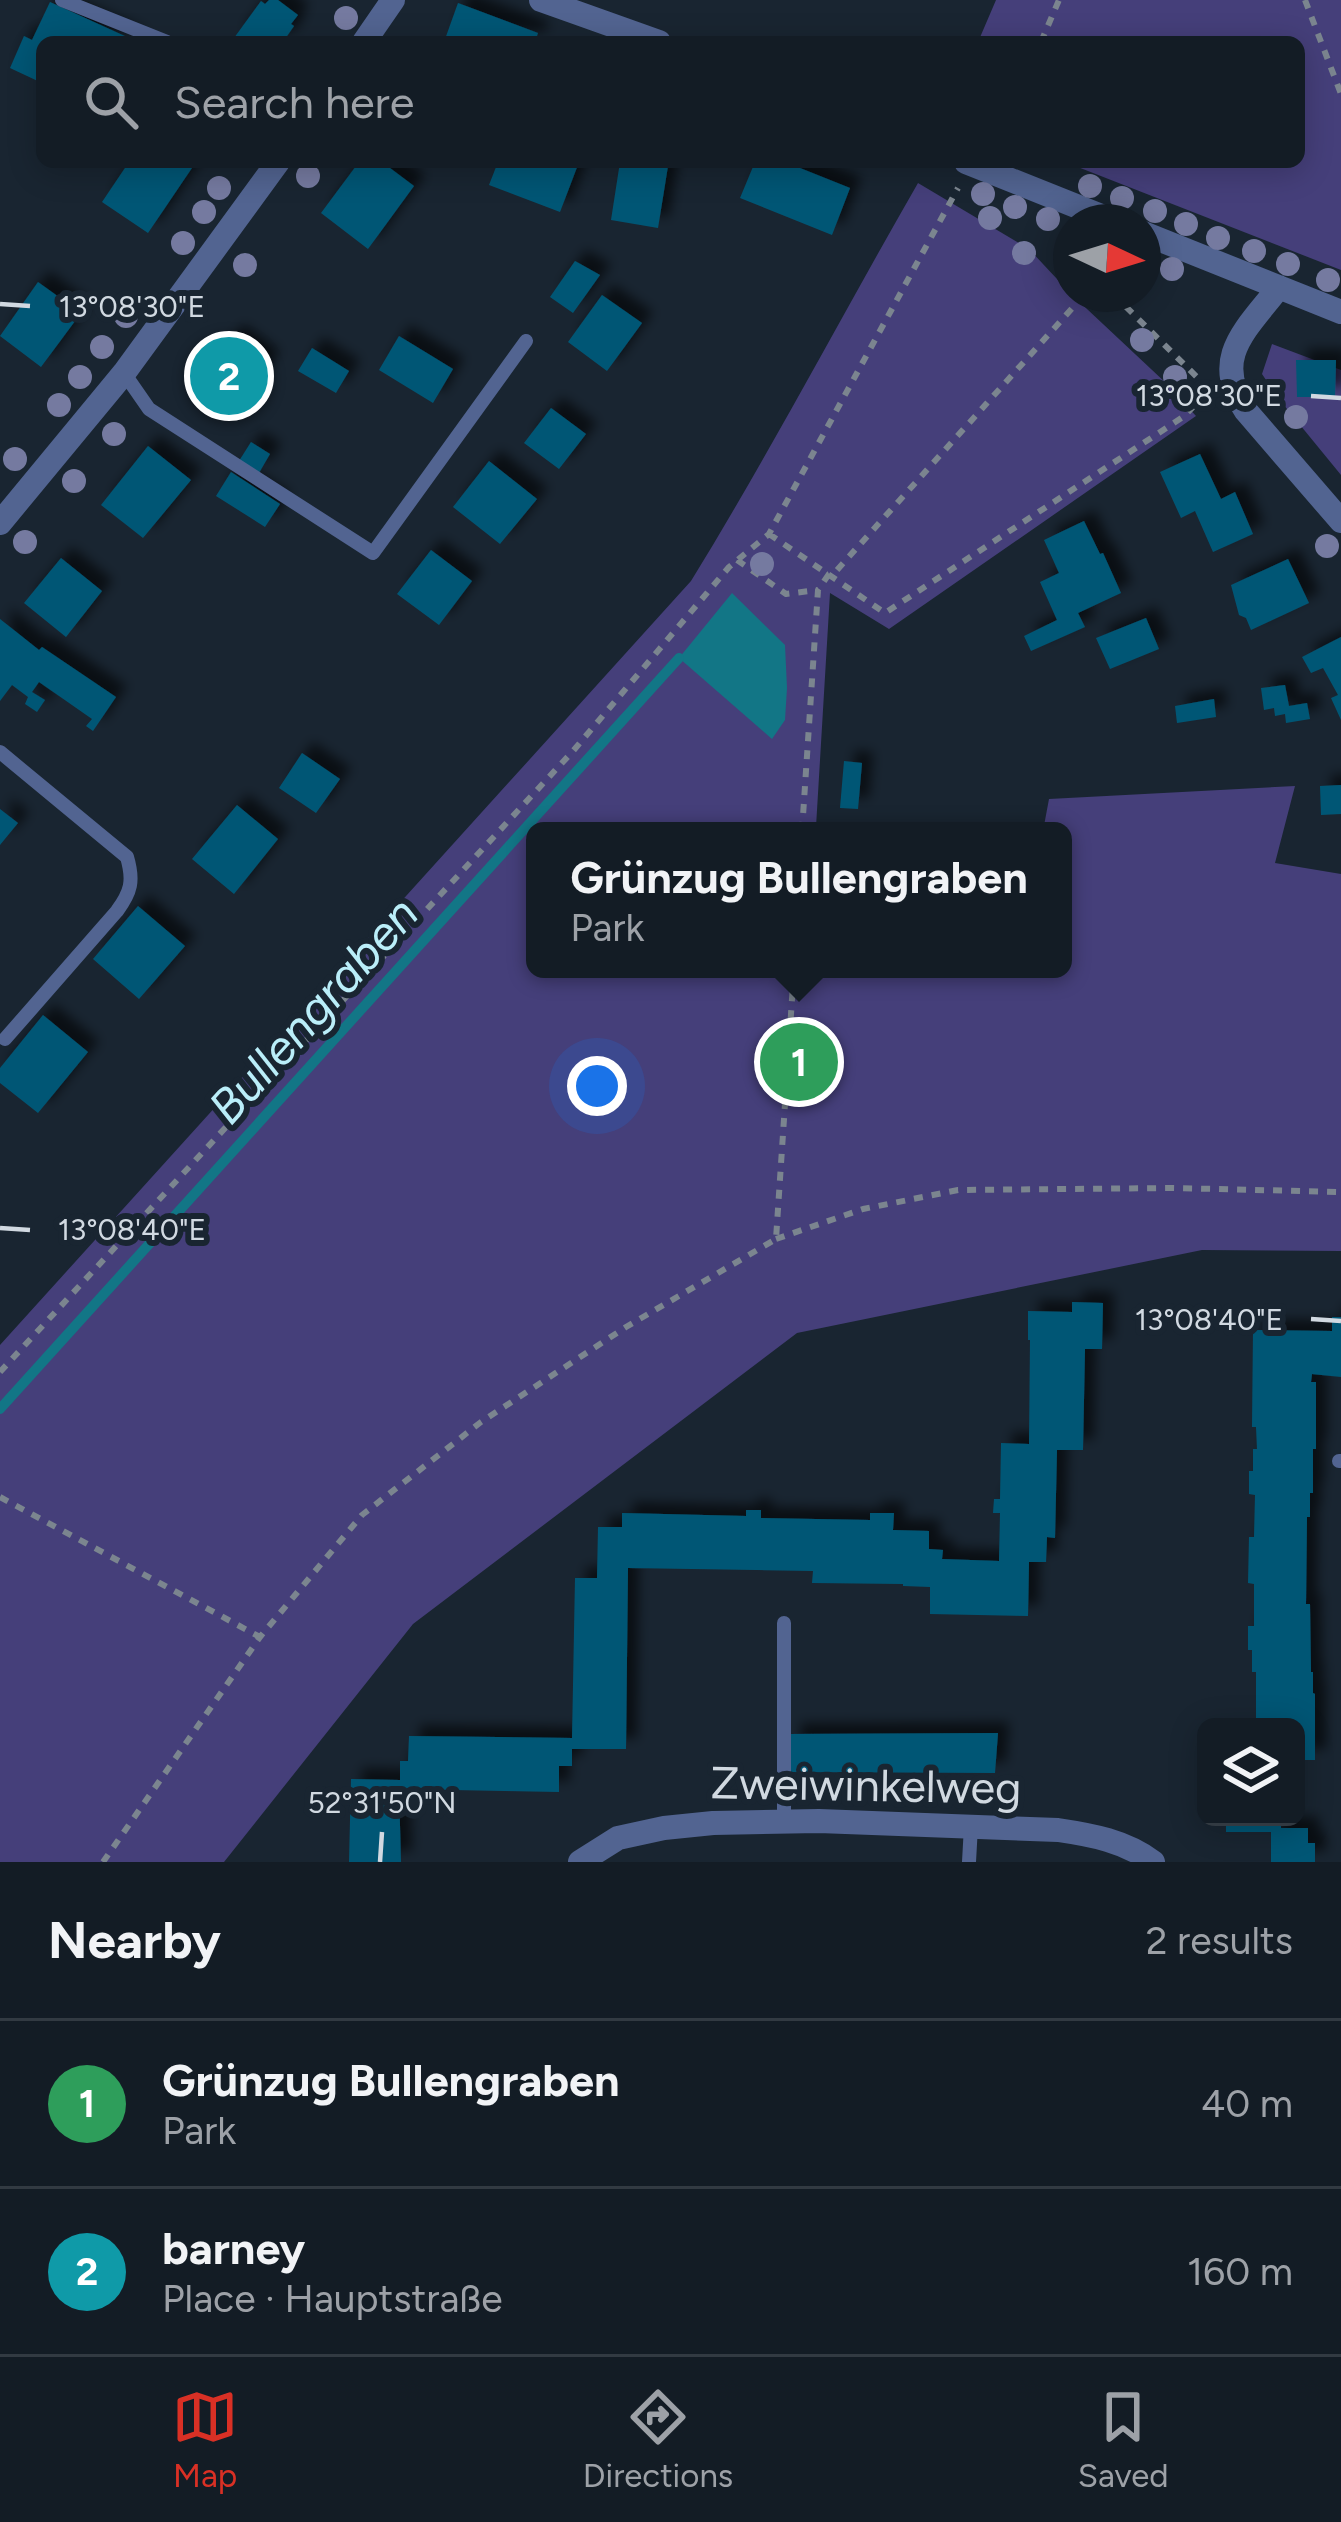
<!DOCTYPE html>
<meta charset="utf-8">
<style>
:root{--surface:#131c25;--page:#202932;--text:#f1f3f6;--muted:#9da1a7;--line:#323a42;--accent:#d93025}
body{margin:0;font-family:Figtree,sans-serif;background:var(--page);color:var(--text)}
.controls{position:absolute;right:36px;bottom:36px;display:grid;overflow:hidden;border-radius:18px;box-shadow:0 6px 30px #0003}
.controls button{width:108px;height:108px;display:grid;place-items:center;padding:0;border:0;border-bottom:3px solid var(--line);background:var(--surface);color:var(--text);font:60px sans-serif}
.compass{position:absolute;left:1053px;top:204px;width:108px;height:108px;border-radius:50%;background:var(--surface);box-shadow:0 6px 30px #0003;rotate:94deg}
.you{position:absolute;left:597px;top:1086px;width:42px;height:42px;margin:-30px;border:9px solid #fff;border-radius:50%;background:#1a73e8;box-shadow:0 0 0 18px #1a73e833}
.badge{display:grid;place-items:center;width:78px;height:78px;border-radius:50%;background:var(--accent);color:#fff;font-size:39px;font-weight:700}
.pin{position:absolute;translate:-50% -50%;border:6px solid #fff;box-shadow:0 3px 12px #0006}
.popup{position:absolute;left:526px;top:822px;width:546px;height:156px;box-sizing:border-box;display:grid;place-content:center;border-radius:18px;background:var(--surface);filter:drop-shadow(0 3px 9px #0005);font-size:39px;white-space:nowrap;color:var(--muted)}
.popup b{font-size:45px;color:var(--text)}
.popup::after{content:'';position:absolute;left:50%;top:100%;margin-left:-24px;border:24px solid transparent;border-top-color:var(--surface)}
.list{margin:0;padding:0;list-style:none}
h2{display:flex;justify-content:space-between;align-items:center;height:156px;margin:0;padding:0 48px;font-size:51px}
h2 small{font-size:39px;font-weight:400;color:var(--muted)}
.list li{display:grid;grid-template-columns:78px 1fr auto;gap:36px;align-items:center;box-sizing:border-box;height:168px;padding:0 48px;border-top:3px solid var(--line)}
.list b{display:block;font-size:45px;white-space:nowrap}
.list p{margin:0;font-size:39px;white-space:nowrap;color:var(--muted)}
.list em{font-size:39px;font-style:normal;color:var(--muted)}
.icon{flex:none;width:66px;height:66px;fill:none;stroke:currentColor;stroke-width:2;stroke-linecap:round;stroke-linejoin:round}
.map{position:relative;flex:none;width:1341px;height:1862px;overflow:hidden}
.search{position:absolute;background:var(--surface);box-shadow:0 6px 30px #0003;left:36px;right:36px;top:36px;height:132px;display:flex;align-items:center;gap:30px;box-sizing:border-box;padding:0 42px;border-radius:18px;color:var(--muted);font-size:45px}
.sheet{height:492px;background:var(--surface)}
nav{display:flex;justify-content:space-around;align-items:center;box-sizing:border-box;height:168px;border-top:3px solid var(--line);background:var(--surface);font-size:33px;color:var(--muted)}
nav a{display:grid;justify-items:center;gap:6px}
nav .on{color:var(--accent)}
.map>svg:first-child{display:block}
</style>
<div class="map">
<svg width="1341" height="1862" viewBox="0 0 1341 1862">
<defs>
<filter id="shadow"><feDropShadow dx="11" dy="-11" stdDeviation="6" flood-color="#0009"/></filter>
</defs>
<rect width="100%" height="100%" fill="#192531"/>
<path fill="#453f7a" d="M 996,0 L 1341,0 L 1341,270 L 1065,162 L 1299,162 L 1299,42 L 978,42 Z
M 918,183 L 1029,249 L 1071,294 L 1167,384 L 1196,416 L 889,629 L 830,593 L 816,827 L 834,831 L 535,831 L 535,969 L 1063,969 L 1063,831 L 1043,831 L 1049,799 L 1295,786 L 1275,863 L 1341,874 L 1341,1251 L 1202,1250 L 797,1333 L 413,1624 L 224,1862 L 0,1862 L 0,1345 L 691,581 C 771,451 842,315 918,183 Z
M 1272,344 L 1341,370 L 1341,475 L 1278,398 L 1262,374 Z"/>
<path fill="#127686" d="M 732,593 L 785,645 L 787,688 L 785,720 L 772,739 L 679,658 Z"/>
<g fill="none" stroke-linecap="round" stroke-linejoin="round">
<path stroke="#127686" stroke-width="10" d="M 0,1409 L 679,658"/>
</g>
<path fill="#005775" filter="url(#shadow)" d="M 269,0 L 278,0 L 298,15 L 291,24 L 294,26 L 283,42 L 238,42 L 234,38 L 261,1 L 265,4 Z
M 50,2 L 138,42 L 42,42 L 42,83 L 10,68 L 24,36 L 32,40 Z
M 458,3 L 538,33 L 535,42 L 444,42 Z
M 129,162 L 196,162 L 148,233 L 102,202 Z
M 359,162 L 382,162 L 414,186 L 368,249 L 321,213 Z
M 498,162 L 579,162 L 560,212 L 489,185 Z
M 620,162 L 668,166 L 658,228 L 611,220 Z
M 755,162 L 785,162 L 850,188 L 832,235 L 740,198 Z
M 575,261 L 600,275 L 573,313 L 550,297 Z
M 38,282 L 81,313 L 41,367 L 0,336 Z
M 602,295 L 642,323 L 607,371 L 568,342 Z
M 233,335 L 269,362 L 225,418 L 190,390 Z
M 399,336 L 453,369 L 433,403 L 379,370 Z
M 312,348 L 349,371 L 336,393 L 298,371 Z
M 1296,360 L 1336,360 L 1335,397 L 1297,397 Z
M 551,408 L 586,434 L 559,469 L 524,443 Z
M 251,442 L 270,454 L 259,473 L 239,461 Z
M 148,446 L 191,480 L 143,538 L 101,505 Z
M 1200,454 L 1221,499 L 1235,492 L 1253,534 L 1213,552 L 1195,511 L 1181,518 L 1160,472 Z
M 489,461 L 537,499 L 500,544 L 453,507 Z
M 231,472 L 280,504 L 265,527 L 216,496 Z
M 1084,521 L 1100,554 L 1103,553 L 1121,593 L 1078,613 L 1085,627 L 1031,651 L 1024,636 L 1057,620 L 1040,582 L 1059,573 L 1044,540 Z
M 431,550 L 472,581 L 439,625 L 397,594 Z
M 61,558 L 102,591 L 66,637 L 24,603 Z
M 1288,559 L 1309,603 L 1251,630 L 1246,618 L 1239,615 L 1231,585 Z
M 1146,618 L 1159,649 L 1110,669 L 1096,638 Z
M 0,619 L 39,650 L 42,647 L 116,697 L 93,731 L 86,726 L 92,719 L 39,682 L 32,692 L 45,700 L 37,712 L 25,704 L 28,697 L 12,685 L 0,701 Z
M 1341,637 L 1341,720 L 1331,698 L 1338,695 L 1323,668 L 1311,673 L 1302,657 Z
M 1285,685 L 1289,706 L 1307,703 L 1310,719 L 1286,723 L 1285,714 L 1275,716 L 1274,708 L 1264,710 L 1261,688 Z
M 1214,699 L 1216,717 L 1177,723 L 1175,706 Z
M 302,753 L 340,779 L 316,813 L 279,788 Z
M 844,761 L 862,763 L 858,809 L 840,808 Z
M 1341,785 L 1341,814 L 1321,815 L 1320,786 Z
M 237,805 L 278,839 L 234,894 L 192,859 Z
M 0,809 L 18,823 L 0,845 Z
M 138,906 L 185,946 L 139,999 L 93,959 Z
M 43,1015 L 88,1052 L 38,1113 L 0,1083 L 0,1068 Z
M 1072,1302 L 1103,1303 L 1102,1349 L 1085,1349 L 1083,1450 L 1057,1450 L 1055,1538 L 1047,1537 L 1046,1562 L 1029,1562 L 1028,1616 L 930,1614 L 930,1587 L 903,1586 L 903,1584 L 812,1583 L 813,1571 L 628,1568 L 626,1749 L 572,1749 L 572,1766 L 559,1766 L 559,1792 L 399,1789 L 401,1862 L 349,1862 L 351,1779 L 400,1780 L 400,1761 L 408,1761 L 409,1736 L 572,1738 L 575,1578 L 597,1578 L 598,1527 L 622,1527 L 622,1513 L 746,1516 L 746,1510 L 761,1510 L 761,1518 L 870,1520 L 870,1513 L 894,1513 L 893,1530 L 929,1531 L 929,1549 L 943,1550 L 942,1559 L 999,1561 L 1000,1513 L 993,1513 L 994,1499 L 1000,1499 L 1001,1443 L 1029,1444 L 1030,1340 L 1028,1340 L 1028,1311 L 1072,1312 Z
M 1332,1317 L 1341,1317 L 1341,1377 L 1312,1374 L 1311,1382 L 1316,1382 L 1316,1449 L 1313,1449 L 1313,1493 L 1310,1493 L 1310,1517 L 1307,1517 L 1306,1604 L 1310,1604 L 1311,1672 L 1313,1672 L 1313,1693 L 1315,1694 L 1315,1760 L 1296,1760 L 1296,1727 L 1256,1727 L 1256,1672 L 1252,1672 L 1252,1650 L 1248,1650 L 1248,1626 L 1254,1626 L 1254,1584 L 1248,1583 L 1249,1537 L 1254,1537 L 1255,1495 L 1249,1494 L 1249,1471 L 1253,1471 L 1253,1449 L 1257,1449 L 1256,1427 L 1252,1427 L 1253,1330 L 1332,1331 Z
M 998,1733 L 995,1773 L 789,1772 L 790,1734 Z
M 1226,1817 L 1281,1817 L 1281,1828 L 1308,1828 L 1308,1843 L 1315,1843 L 1315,1862 L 1271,1862 L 1271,1832 L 1226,1832 Z"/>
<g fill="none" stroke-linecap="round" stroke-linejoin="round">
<path stroke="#7b858f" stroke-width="6" stroke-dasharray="9 9" stroke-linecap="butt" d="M 1305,0 L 1341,94
M 1041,42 L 1059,0
M 1113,294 L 1203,383
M 769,534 L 885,613 L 1183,417 L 1208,392
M 737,560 L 786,594 L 818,590
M 802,831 L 818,590 L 829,574 L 837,570 L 1085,294
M 776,1239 L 863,1209 L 958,1190 L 1174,1188 L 1341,1192
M 0,1372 L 573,751 L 729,567 L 769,534 L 958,188
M 0,1497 L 260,1637
M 103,1862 L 260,1637 L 362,1515 L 481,1422 L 626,1327 L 776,1239 L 794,969"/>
<path stroke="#526491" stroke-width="14" d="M 62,0 L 167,42
M 124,373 L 149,409 L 373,553 L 526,341
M 0,752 L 127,857 C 134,881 131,892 117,911 L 5,1039
M 1339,1461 L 1341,1461
M 784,1822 L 784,1623
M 969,1862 L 971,1826"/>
<path stroke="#526491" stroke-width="24" d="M 541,0 L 659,42
M 364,42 L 393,0
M 966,162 L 1116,222
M 1143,233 L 1341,312
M 1279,287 C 1247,329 1210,357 1246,411 L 1341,521
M 0,523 L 124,373 L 278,162
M 580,1862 L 618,1838 L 664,1828 L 713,1823 L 819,1821 L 1058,1830 C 1092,1835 1125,1841 1153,1862"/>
</g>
<g fill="#757aa0">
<circle cx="346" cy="18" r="12"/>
<circle cx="308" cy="176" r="12"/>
<circle cx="1090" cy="186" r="12"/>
<circle cx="219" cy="188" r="12"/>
<circle cx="983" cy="194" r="12"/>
<circle cx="1122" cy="198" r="12"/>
<circle cx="1015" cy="207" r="12"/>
<circle cx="1155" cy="211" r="12"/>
<circle cx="204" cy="212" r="12"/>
<circle cx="990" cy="218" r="12"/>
<circle cx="1048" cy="219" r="12"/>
<circle cx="1186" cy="224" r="12"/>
<circle cx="1218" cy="238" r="12"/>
<circle cx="183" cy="243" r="12"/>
<circle cx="1254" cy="251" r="12"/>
<circle cx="1024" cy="253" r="12"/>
<circle cx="1288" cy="264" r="12"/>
<circle cx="245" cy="265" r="12"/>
<circle cx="1172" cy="269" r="12"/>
<circle cx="1328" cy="280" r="12"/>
<circle cx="126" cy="316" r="12"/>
<circle cx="1142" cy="340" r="12"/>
<circle cx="102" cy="347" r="12"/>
<circle cx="80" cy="377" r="12"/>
<circle cx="1175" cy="377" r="12"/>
<circle cx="59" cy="405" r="12"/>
<circle cx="1296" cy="417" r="12"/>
<circle cx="114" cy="434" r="12"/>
<circle cx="15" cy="459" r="12"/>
<circle cx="74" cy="481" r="12"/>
<circle cx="25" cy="542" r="12"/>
<circle cx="1327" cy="546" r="12"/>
<circle cx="762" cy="564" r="12"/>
</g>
<path fill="none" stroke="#d1d9e1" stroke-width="4.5" d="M 0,304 L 30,306M 1311,396 L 1341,398M 0,1228 L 30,1230M 1311,1319 L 1341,1321M 380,1862 L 382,1832"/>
<g text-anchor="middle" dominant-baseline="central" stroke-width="12" stroke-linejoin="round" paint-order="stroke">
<g font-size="45" fill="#d1d9e1" stroke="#192531">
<text transform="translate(866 1785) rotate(1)">Zweiwinkelweg</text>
</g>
<g font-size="48" font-style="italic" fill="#baeef9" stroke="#192531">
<text transform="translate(313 1010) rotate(-48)">Bullengraben</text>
</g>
</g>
<g font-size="30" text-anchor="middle" fill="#d1d9e1" stroke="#192531" stroke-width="12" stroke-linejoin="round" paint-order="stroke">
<text x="132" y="317">13°08'30"E</text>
<text x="1209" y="406">13°08'30"E</text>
<text x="132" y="1240">13°08'40"E</text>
<text x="1209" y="1330">13°08'40"E</text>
<text x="382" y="1813">52°31'50"N</text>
</g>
</svg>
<div class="controls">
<button><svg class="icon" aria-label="layers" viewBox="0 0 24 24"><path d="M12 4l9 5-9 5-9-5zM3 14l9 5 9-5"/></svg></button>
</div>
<svg class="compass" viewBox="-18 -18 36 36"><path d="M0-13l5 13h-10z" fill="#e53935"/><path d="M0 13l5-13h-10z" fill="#9da1a7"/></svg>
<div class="you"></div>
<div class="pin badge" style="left:799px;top:1062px;background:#2e9e5b">1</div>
<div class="popup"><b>Grünzug Bullengraben</b>Park</div>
<div class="pin badge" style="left:229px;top:376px;background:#0f9aa8">2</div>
<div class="search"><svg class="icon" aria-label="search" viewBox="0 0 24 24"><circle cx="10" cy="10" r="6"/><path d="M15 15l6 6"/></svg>Search here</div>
</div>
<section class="sheet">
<h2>Nearby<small>2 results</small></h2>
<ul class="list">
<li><span class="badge" style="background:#2e9e5b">1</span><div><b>Grünzug Bullengraben</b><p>Park</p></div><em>40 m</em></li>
<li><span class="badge" style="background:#0f9aa8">2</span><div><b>barney</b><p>Place · Hauptstraße</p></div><em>160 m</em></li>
</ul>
</section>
<nav>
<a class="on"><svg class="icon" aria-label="map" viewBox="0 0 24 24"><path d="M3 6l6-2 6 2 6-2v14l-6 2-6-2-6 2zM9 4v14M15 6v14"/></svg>Map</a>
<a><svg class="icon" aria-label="directions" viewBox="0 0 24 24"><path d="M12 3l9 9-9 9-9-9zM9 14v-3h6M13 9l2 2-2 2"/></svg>Directions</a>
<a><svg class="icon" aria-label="saved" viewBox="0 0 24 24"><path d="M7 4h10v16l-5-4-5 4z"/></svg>Saved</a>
</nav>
